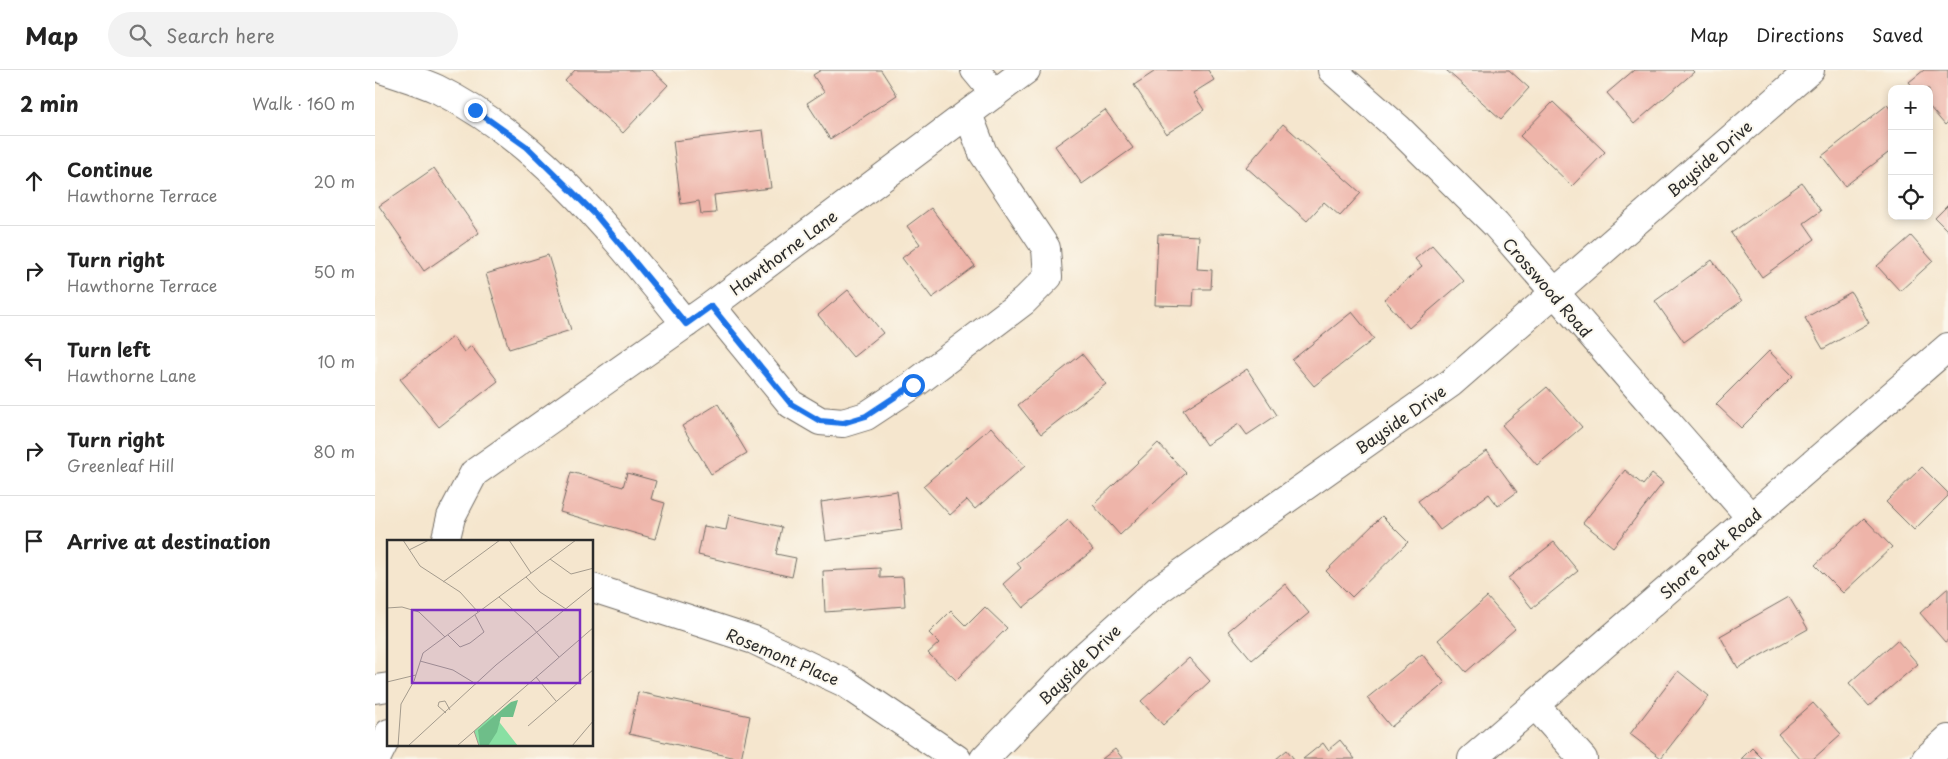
<!DOCTYPE html>
<meta charset="utf-8">
<style>
:root{--surface:#fff;--page:#f2f2f2;--text:#222;--muted:#767676;--line:#e0e0e0}
body{margin:0;font-family:"Playpen Sans",sans-serif;background:var(--page);color:var(--text)}
.controls{position:absolute;right:15px;top:15px;display:grid;overflow:hidden;border-radius:10px;box-shadow:0 2px 8px #0003}
.controls button{width:45px;height:45px;display:grid;place-items:center;padding:0;border:0;border-bottom:1px solid var(--line);background:var(--surface);color:var(--text);font:25px sans-serif}
.stop{position:absolute;width:15px;height:15px;margin:-11px;border:4px solid #1a73e8;border-radius:50%;background:#fff}
.stop.end{background:#1a73e8;border-color:#fff;box-shadow:0 1px 5px #0008}
.list{margin:0;padding:0;list-style:none}
h2{display:flex;justify-content:space-between;align-items:center;height:65px;margin:0;padding:0 20px;font-size:21px}
h2 small{font-size:16px;font-weight:400;color:var(--muted)}
.list li{display:grid;grid-template-columns:32px 1fr auto;gap:15px;align-items:center;box-sizing:border-box;height:90px;padding:0 20px;border-top:1px solid var(--line)}
.list b{display:block;font-size:19px;white-space:nowrap}
.list p{margin:0;font-size:16px;white-space:nowrap;color:var(--muted)}
.list em{font-size:16px;font-style:normal;color:var(--muted)}
.icon{flex:none;width:28px;height:28px;fill:none;stroke:currentColor;stroke-width:2;stroke-linecap:round;stroke-linejoin:round}
.map{position:relative;flex:none;width:1573px;height:689px;overflow:hidden}
header{display:flex;align-items:center;gap:30px;box-sizing:border-box;height:70px;padding:0 25px;background:var(--surface);border-bottom:1px solid var(--line)}
header strong{font-size:24px}
nav{display:flex;gap:28px;margin-inline-start:auto;font-size:18px}
.search{width:350px;height:45px;background:var(--page);display:flex;align-items:center;gap:12px;box-sizing:border-box;padding:0 18px;border-radius:28px;color:var(--muted);font-size:19px}
main{display:flex}
aside{flex:1;background:var(--surface)}
.map>svg:first-child{display:block}
</style>
<header>
<strong>Map</strong>
<div class="search"><svg class="icon" aria-label="search" viewBox="0 0 24 24"><circle cx="10" cy="10" r="6"/><path d="M15 15l6 6"/></svg>Search here</div>
<nav><a>Map</a><a>Directions</a><a>Saved</a></nav>
</header>
<main>
<aside>
<h2>2 min<small>Walk · 160 m</small></h2>
<ul class="list">
<li><svg class="icon" aria-label="ahead" viewBox="0 0 24 24"><path d="M12 20V5M6 11l6-6 6 6"/></svg><div><b>Continue</b><p>Hawthorne Terrace</p></div><em>20 m</em></li>
<li><svg class="icon" aria-label="right" viewBox="0 0 24 24"><path d="M7 20v-9h11M14 6l5 5-5 5"/></svg><div><b>Turn right</b><p>Hawthorne Terrace</p></div><em>50 m</em></li>
<li><svg class="icon" aria-label="left" viewBox="0 0 24 24"><path d="M17 20v-9H6M10 6l-5 5 5 5"/></svg><div><b>Turn left</b><p>Hawthorne Lane</p></div><em>10 m</em></li>
<li><svg class="icon" aria-label="right" viewBox="0 0 24 24"><path d="M7 20v-9h11M14 6l5 5-5 5"/></svg><div><b>Turn right</b><p>Greenleaf Hill</p></div><em>80 m</em></li>
<li><svg class="icon" aria-label="arrive" viewBox="0 0 24 24"><path d="M6 21V4h12l-3 4 3 4H6"/></svg><div><b>Arrive at destination</b></div></li>
</ul>
</aside>
<div class="map">
<svg width="1573" height="689" viewBox="0 0 1573 689">
<rect width="100%" height="100%" fill="#fbf7ec"/>
<filter id="ink" filterUnits="userSpaceOnUse"><feTurbulence type="fractalNoise" baseFrequency=".02" numOctaves="2"/><feDisplacementMap in="SourceGraphic" scale="10" xChannelSelector="R" yChannelSelector="G"/><feConvolveMatrix kernelMatrix="1 2 1 2 8 2 1 2 1" color-interpolation-filters="sRGB"/></filter>
<filter id="wash" filterUnits="userSpaceOnUse"><feTurbulence type="fractalNoise" baseFrequency=".0096" numOctaves="4" result="noise"/><feDisplacementMap in="SourceGraphic" scale="20" xChannelSelector="R" yChannelSelector="G"/><feGaussianBlur stdDeviation="1.12" result="paint"/><feColorMatrix in="noise" values="0 0 0 0 0 0 0 0 0 0 0 0 0 0 0 0 0 1.4 0 .05"/><feComposite in="paint" operator="in"/></filter>
<g filter="url(#wash)">
<rect width="100%" height="100%" fill="#f5e6ce"/>
<g id="blocks">
<path fill="#eeb4a9" d="M 200,0 L 277,0 L 293,15 L 248,63 L 190,11 Z
M 446,0 L 506,0 L 522,25 L 455,69 L 432,33 L 449,22 L 438,5 Z
M 782,0 L 833,0 L 839,10 L 818,23 L 829,40 L 791,64 L 759,15 Z
M 1071,0 L 1134,0 L 1154,18 L 1126,49 Z
M 1259,0 L 1317,0 L 1319,2 L 1259,54 L 1232,23 Z
M 1549,0 L 1573,0 L 1573,52 L 1570,55 L 1554,36 L 1554,19 L 1540,19 L 1534,12 Z
M 1178,32 L 1230,82 L 1197,116 L 1145,66 Z
M 1512,35 L 1517,41 L 1517,80 L 1470,116 L 1447,86 Z
M 730,40 L 758,78 L 707,114 L 680,76 Z
M 908,54 L 986,123 L 965,146 L 949,132 L 932,151 L 871,97 Z
M 388,60 L 396,118 L 339,125 L 341,143 L 326,144 L 324,131 L 306,134 L 298,71 Z
M 59,98 L 104,163 L 49,201 L 4,136 Z
M 1427,113 L 1446,141 L 1429,153 L 1440,169 L 1387,207 L 1356,163 Z
M 1573,135 L 1573,161 L 1560,148 Z
M 556,138 L 600,196 L 557,228 L 527,188 L 545,174 L 532,156 Z
M 783,164 L 824,166 L 822,199 L 837,200 L 836,219 L 819,219 L 818,236 L 780,235 Z
M 1536,166 L 1558,191 L 1525,221 L 1502,196 Z
M 1057,175 L 1089,211 L 1034,258 L 1009,229 L 1047,197 L 1040,189 Z
M 173,185 L 196,260 L 134,279 L 111,204 Z
M 1337,190 L 1367,231 L 1309,272 L 1280,231 Z
M 473,220 L 508,263 L 478,287 L 443,245 Z
M 1476,222 L 1494,253 L 1448,279 L 1430,248 Z
M 977,242 L 999,269 L 939,316 L 917,290 Z
M 78,267 L 89,282 L 96,276 L 123,311 L 64,357 L 25,309 Z
M 1394,281 L 1418,306 L 1366,358 L 1341,334 Z
M 707,284 L 731,314 L 666,364 L 643,335 Z
M 872,299 L 902,345 L 872,365 L 864,354 L 831,375 L 808,340 Z
M 1172,317 L 1207,357 L 1162,395 L 1127,355 Z
M 343,334 L 372,383 L 336,404 L 307,356 Z
M 616,357 L 650,396 L 600,439 L 592,430 L 575,445 L 548,416 Z
M 783,373 L 811,403 L 745,465 L 718,435 Z
M 1112,381 L 1142,422 L 1123,436 L 1114,424 L 1065,460 L 1043,431 Z
M 1547,397 L 1573,423 L 1573,426 L 1539,460 L 1511,432 Z
M 1250,400 L 1268,415 L 1277,404 L 1288,413 L 1238,477 L 1208,453 Z
M 196,402 L 248,417 L 252,403 L 281,411 L 276,429 L 290,433 L 280,469 L 185,442 Z
M 522,421 L 527,460 L 451,471 L 446,432 Z
M 354,445 L 407,457 L 401,484 L 421,488 L 417,507 L 323,485 L 329,456 L 351,460 Z
M 1007,446 L 1033,472 L 977,527 L 951,501 Z
M 1489,448 L 1517,477 L 1468,523 L 1440,495 Z
M 693,450 L 718,480 L 648,538 L 628,514 L 646,498 L 642,493 Z
M 1179,472 L 1203,501 L 1157,538 L 1133,508 Z
M 505,498 L 505,508 L 528,507 L 530,536 L 450,542 L 448,501 Z
M 910,514 L 934,543 L 877,590 L 853,561 Z
M 1573,518 L 1573,570 L 1570,572 L 1545,543 Z
M 1112,527 L 1140,559 L 1091,602 L 1063,570 Z
M 1414,527 L 1433,559 L 1363,598 L 1345,566 Z
M 610,537 L 632,558 L 581,610 L 553,583 L 564,573 L 554,563 L 576,541 L 591,556 Z
M 1522,570 L 1543,594 L 1494,636 L 1474,613 Z
M 1047,584 L 1070,613 L 1016,657 L 992,628 Z
M 814,588 L 835,611 L 788,655 L 766,631 Z
M 1303,601 L 1334,626 L 1286,688 L 1255,664 Z
M 263,622 L 375,646 L 366,689 L 254,664 Z
M 1438,633 L 1466,664 L 1438,689 L 1425,689 L 1403,664 Z
M 965,670 L 980,689 L 928,689 L 948,673 L 953,680 Z
M 1377,678 L 1388,689 L 1366,689 Z
M 740,679 L 748,689 L 727,689 Z
M 912,680 L 919,689 L 901,689 Z"/>
</g>
</g>
<g filter="url(#ink)">
<use href="#blocks" fill-opacity="0" stroke="#726c64" stroke-width="1"/>
<g fill="none" stroke-linecap="round" stroke-linejoin="round">
<defs>
<path id="minor" d="M 9,0 C 26,6 45,11 62,19 C 167,71 238,165 311,254
M 600,0 L 620,24
M 957,0 L 1023,58 L 1121,155 L 1376,448
M 336,236 L 416,334 L 445,351 L 468,353 L 491,346 L 538,315 L 649,231 L 673,207 L 671,178 L 608,83 L 593,44
M 70,472 L 76,447 L 99,403 L 336,236 L 651,0
M 218,518 L 379,570 L 470,613 L 582,689
M 0,619 L 14,617
M 1160,635 L 1208,689
M 1,689 L 14,663
M 609,689 L 703,592 L 783,520 L 1076,313 L 1435,0
M 1097,689 L 1573,277
M 1551,689 L 1573,669"/>
</defs>
<use href="#minor" stroke="#726c64" stroke-width="30"/>
<use href="#minor" stroke="#fff" stroke-width="28"/>
</g>
</g>
<g fill="none" stroke-linecap="round" stroke-linejoin="round" filter="url(#ink)">
<path stroke="#1a73e8" stroke-width="6" d="M 100,40 L 152,77 L 220,144 L 311,254 L 336,236 L 416,334 L 445,351 L 468,353 L 491,346 L 538,315"/>
</g>
<g text-anchor="middle" dominant-baseline="central" stroke-width="4" stroke-linejoin="round" paint-order="stroke">
<g font-size="16" fill="#2b2b2b" stroke="#fbf7ec">
<text transform="translate(1334 88) rotate(-41)">Bayside Drive</text>
<text transform="translate(408 182) rotate(-37)">Hawthorne Lane</text>
<text transform="translate(1173 217) rotate(49)">Crosswood Road</text>
<text transform="translate(1025 349) rotate(-35)">Bayside Drive</text>
<text transform="translate(1335 483) rotate(-41)">Shore Park Road</text>
<text transform="translate(408 586) rotate(23)">Rosemont Place</text>
<text transform="translate(704 594) rotate(-44)">Bayside Drive</text>
</g>
</g>
<g transform="translate(12 470)">
<rect width="206" height="206" fill="#f5e6ce"/>
<path d="M 106,174 L 131,206 L 92,206 L 87,191 Z" fill="#89e0a3"/>
<path d="M 131,160 L 126,177 L 114,177 L 110,192 L 101,206 L 93,206 L 91,190 L 124,162 Z" fill="#6ebe89"/>
<path fill="none" stroke="#a49b8d" stroke-width="1" d="M 16,0 L 33,26 L 73,52 L 91,72M 122,0 L 144,33M 22,10 L 42,0M 163,19 L 184,34 L 207,28M 139,37 L 153,52 L 179,69M 56,42 L 113,0M 112,57 L 144,86 L 172,117M 0,68 L 15,67 L 32,72 L 58,97M 61,95 L 73,107 L 83,103 L 97,92 L 88,75M 33,121 L 66,130 L 89,144M 149,137 L 169,161M 0,142 L 29,135M 59,173 L 51,166 L 52,162 L 58,161 L 63,170M 141,186 L 207,129M 87,191 L 92,206M 11,206 L 14,164 L 27,141 L 36,113 L 189,0M 21,206 L 109,125 L 207,46M 70,206 L 207,87M 185,206 L 207,180"/>
<path fill="#7b2cbf" fill-opacity="0.15" stroke="#7b2cbf" stroke-width="2.5" d="M 25,70 L 193,70 L 193,143 L 25,143 Z"/>
<rect width="206" height="206" fill="none" stroke="#2b2b2b" stroke-width="2.5"/>
</g>
</svg>
<div class="controls">
<button>+</button>
<button>−</button>
<button><svg class="icon" aria-label="locate" viewBox="0 0 24 24"><circle cx="12" cy="12" r="6"/><path d="M12 2v4M12 18v4M2 12h4M18 12h4"/></svg></button>
</div>
<div class="stop" style="left:538px;top:315px"></div>
<div class="stop end" style="left:100px;top:40px"></div>
</div>
</main>
